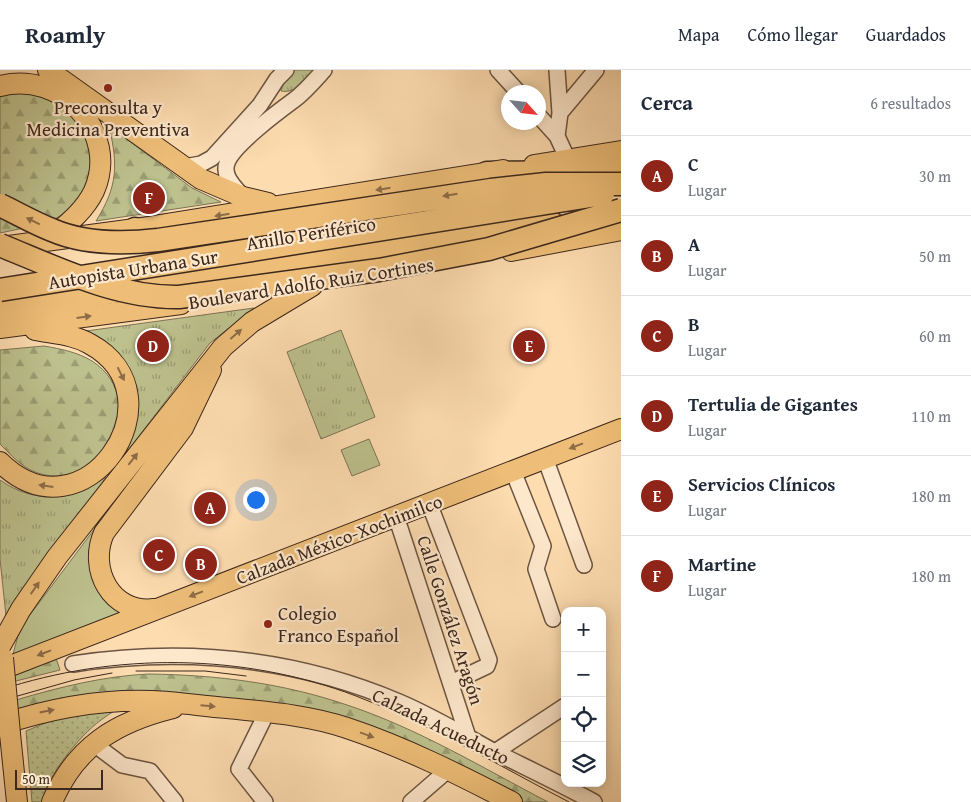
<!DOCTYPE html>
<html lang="es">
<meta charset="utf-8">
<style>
:root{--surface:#fff;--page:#f6f6f7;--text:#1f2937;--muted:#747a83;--line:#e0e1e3;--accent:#8f2418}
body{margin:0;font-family:"Gentium Book Plus",serif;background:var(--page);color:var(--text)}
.controls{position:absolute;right:15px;bottom:15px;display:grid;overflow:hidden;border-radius:10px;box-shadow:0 2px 12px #0003}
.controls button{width:45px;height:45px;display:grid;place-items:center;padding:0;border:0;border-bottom:1px solid var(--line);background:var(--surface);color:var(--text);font:25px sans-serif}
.compass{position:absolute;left:501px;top:15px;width:45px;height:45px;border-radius:50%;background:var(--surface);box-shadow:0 2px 12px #0003;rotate:117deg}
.scale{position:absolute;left:15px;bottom:12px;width:88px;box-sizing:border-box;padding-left:5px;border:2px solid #3d281d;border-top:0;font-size:14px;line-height:18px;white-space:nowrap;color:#3d281d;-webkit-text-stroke:4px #fee8cc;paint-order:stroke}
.you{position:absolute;left:255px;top:429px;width:18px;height:18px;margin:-12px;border:4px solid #fff;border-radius:50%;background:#1a73e8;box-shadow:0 0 0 8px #1a73e833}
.badge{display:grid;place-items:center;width:32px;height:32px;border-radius:50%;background:var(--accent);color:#fff;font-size:16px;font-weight:700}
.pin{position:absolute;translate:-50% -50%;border:2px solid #fff;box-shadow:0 1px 5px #0006}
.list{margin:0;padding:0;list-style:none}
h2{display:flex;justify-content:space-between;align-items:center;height:65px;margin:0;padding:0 20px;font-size:21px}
h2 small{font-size:16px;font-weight:400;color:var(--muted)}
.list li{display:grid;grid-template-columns:32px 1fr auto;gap:15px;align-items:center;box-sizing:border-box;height:80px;padding:0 20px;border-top:1px solid var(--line)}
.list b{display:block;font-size:19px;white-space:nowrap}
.list p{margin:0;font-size:16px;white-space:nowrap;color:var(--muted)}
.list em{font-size:16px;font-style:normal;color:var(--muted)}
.icon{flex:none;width:28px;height:28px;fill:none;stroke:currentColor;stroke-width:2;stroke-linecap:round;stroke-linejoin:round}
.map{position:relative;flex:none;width:621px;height:732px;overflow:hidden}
header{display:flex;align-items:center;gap:30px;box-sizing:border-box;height:70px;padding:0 25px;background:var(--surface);border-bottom:1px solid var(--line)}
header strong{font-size:24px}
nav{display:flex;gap:28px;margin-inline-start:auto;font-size:18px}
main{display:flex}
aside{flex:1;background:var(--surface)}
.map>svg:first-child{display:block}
</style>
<header>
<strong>Roamly</strong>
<nav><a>Mapa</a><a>Cómo llegar</a><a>Guardados</a></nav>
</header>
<main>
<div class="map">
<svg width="621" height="732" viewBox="0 0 621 732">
<defs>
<pattern id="grass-tufts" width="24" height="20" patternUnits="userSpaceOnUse" patternTransform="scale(1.25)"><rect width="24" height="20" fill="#bdc18d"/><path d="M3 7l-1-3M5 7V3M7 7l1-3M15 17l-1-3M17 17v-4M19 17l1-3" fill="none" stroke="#9b9d73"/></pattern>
<pattern id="forest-firs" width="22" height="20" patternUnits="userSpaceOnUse" patternTransform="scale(1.25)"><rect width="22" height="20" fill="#bdc18d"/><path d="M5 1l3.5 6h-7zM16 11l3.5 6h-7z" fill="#9b9d73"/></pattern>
<pattern id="park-dots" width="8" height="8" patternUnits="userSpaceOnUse" patternTransform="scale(1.25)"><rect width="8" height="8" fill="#bdc18d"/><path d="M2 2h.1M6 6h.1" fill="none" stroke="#9b9d73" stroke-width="1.8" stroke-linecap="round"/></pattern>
</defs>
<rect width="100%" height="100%" fill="#fddcb0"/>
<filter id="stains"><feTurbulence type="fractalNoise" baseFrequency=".004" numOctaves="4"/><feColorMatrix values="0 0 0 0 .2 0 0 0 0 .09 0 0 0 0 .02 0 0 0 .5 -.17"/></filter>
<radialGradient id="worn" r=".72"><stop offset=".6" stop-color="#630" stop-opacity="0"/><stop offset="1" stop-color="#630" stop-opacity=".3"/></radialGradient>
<path fill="url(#grass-tufts)" stroke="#7d7455" d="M 292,0 L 313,0 C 306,10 295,24 281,21 L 284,10 Z
M 254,238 L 210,273 L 126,383 C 148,333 134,288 86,261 Z
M 341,260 L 375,347 L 321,369 L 287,282 Z
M 106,407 L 6,546 L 0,489 L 0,410 C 35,435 72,429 106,407 Z"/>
<path fill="url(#forest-firs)" stroke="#7d7455" d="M 30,22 L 49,27 L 78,50 L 91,83 L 91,99 L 86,115 L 78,131 L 65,143 L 48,153 L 0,163 L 0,27 L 10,23 Z
M 109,56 L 192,118 L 221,132 L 96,151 C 118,116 118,95 109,56 Z
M 44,276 C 61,279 77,282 92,291 C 157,333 91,437 25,397 C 16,391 8,382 0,374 L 0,280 Z
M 54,582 L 60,600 L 12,612 L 0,603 Z
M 149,604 C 217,605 283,613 347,635 C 417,658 483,698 548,732 L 519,732 L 407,677 L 186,630 L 12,646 L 16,630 C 60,617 104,606 149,604 Z"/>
<path fill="url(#park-dots)" stroke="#7d7455" d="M 131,631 C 121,637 110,643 101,650 C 79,666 47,706 42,732 L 32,732 L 26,661 L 79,639 Z"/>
<path fill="#bdc18d" stroke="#7d7455" d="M 369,369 L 380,395 L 352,406 L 341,380 Z
M 96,457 L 93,488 L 134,541 L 12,588 L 20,558 Z"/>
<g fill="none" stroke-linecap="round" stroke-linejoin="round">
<defs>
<path id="minor" d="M 498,0 L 518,22
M 557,0 L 560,43 L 557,66
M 560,43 L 596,0
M 538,45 L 557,66 L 568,90
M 184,97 L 201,94 L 212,88 L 260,35 L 277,9 L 286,0
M 242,126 C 235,117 222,106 227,93 C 232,76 279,41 294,30 C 305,22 315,10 324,0
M 545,388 L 584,495
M 513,401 L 543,476 L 536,499 L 553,549
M 429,433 L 489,590 L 487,596 L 451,613
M 396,446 L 468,667
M 73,594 C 185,577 295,588 399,632 C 432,646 462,664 493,681 C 527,698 561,714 594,732
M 94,674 L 122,695 L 150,701 L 175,732
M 495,682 L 565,636
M 265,732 L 239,699 L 267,642
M 411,732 L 449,699"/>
<path id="major" d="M 48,0 L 201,109 L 243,127 L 268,133
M 0,16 C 61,0 120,62 94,121 C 84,142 64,158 46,170
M 534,95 L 621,81
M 1,177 L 135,159 L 503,100
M 511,181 L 621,160
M 0,258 L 181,234
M 0,392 C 84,475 185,326 90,274 C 73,264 54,264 35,260
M 154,539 C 111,544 88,499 104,463 L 183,358 L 211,300
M 1,575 L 21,539 L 57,487 L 223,277 L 252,252 L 312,216
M 0,600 L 621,359
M 0,655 C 48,639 101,629 152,631 C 177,632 202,636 227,638 C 267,642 309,645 347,658 C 404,677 458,704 512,732
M 10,664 L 17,732
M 52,732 C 76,676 116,652 173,638"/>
<path id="highway" d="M 487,103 L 621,102
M 135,159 L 203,180
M 0,240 L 552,153"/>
</defs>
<use href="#minor" stroke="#6d5542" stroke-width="18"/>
<use href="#major" stroke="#3d281d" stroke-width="22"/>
<use href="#highway" stroke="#3d281d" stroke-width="25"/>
<use href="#minor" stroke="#fee8cc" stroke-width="15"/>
<use href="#major" stroke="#eebe78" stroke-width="20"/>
<use href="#highway" stroke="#eebe78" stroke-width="22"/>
<path stroke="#3d281d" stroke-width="1" d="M 136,601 L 205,601 L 246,606
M 0,620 C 115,582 243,583 356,626 C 430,654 499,696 569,732
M 0,631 L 74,610 L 112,603"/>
<defs>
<path id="major-bridge" d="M 3,588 L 10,664"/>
<path id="highway-bridge" d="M 0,135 C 17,143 34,153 52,160 C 84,174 123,174 158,170 L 491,120 L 546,114 L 621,114
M 0,175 C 57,198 116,228 179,227 L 379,200 L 489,179 L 621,140
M 0,220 L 603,124"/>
</defs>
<use href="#major-bridge" stroke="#3d281d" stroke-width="22" stroke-linecap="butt"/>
<use href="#highway-bridge" stroke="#3d281d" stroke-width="25" stroke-linecap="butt"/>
<use href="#major-bridge" stroke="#eebe78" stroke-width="20"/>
<use href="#highway-bridge" stroke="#eebe78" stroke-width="22"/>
</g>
<defs><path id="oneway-solid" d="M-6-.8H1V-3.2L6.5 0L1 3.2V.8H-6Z" transform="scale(1.25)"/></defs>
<g fill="#8d6c46">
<use href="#oneway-solid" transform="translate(383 119) rotate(171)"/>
<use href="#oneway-solid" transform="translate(450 125) rotate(171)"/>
<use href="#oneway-solid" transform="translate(222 145) rotate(171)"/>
<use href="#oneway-solid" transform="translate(33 151) rotate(-154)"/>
<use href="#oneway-solid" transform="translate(84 247) rotate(-8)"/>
<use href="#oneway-solid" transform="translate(236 264) rotate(-41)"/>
<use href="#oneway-solid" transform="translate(121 304) rotate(63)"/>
<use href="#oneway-solid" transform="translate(576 376) rotate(159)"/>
<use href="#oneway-solid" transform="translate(133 389) rotate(-52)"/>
<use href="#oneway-solid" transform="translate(46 416) rotate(-172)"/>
<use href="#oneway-solid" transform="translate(35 518) rotate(-55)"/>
<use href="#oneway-solid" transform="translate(196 524) rotate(159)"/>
<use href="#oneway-solid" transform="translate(44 583) rotate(159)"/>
<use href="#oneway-solid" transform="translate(208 636) rotate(5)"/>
<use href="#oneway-solid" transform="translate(47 641) rotate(-11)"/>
<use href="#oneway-solid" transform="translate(367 665) rotate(20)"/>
</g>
<g fill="#8f2418" stroke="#fee8cc" stroke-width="2">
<circle cx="108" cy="18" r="5"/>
<circle cx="268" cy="554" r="5"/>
</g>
<g text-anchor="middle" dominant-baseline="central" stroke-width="4.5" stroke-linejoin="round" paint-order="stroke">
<g font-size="19" fill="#3d281d" stroke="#fee8cc">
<text x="108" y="37">Preconsulta y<tspan x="108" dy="22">Medicina Preventiva</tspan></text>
<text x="278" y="543" text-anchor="start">Colegio<tspan x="278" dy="22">Franco Español</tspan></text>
</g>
<g font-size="19" fill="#3d281d" stroke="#fee8cc">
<text transform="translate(311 163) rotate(-9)">Anillo Periférico</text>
<text transform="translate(133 199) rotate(-9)">Autopista Urbana Sur</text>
<text transform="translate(311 213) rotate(-9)">Boulevard Adolfo Ruiz Cortines</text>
<text transform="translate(339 469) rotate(-21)">Calzada México-Xochimilco</text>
<text transform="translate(451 550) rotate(72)">Calle González Aragón</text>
<text transform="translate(441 656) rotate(26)">Calzada Acueducto</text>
</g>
</g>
<rect width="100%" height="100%" filter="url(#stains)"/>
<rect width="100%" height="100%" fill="url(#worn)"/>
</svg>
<div class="controls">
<button>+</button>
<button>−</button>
<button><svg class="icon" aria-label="locate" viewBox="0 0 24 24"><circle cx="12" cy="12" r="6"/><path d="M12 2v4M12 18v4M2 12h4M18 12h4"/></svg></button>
<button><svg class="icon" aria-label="layers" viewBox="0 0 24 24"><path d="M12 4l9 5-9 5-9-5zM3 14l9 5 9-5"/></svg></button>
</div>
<svg class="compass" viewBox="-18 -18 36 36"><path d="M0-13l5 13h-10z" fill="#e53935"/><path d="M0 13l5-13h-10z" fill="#747a83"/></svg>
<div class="scale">50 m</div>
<div class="you"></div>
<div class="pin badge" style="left:210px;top:438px">A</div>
<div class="pin badge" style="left:201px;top:494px">B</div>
<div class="pin badge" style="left:159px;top:485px">C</div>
<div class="pin badge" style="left:153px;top:276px">D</div>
<div class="pin badge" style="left:529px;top:276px">E</div>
<div class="pin badge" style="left:149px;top:128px">F</div>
</div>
<aside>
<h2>Cerca<small>6 resultados</small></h2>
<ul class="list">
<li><span class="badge">A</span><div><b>C</b><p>Lugar</p></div><em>30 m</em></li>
<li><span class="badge">B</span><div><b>A</b><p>Lugar</p></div><em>50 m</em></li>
<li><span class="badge">C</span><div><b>B</b><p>Lugar</p></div><em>60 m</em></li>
<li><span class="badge">D</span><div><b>Tertulia de Gigantes</b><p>Lugar</p></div><em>110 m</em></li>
<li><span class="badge">E</span><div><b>Servicios Clínicos</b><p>Lugar</p></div><em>180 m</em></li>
<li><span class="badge">F</span><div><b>Martine</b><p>Lugar</p></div><em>180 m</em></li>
</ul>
</aside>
</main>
